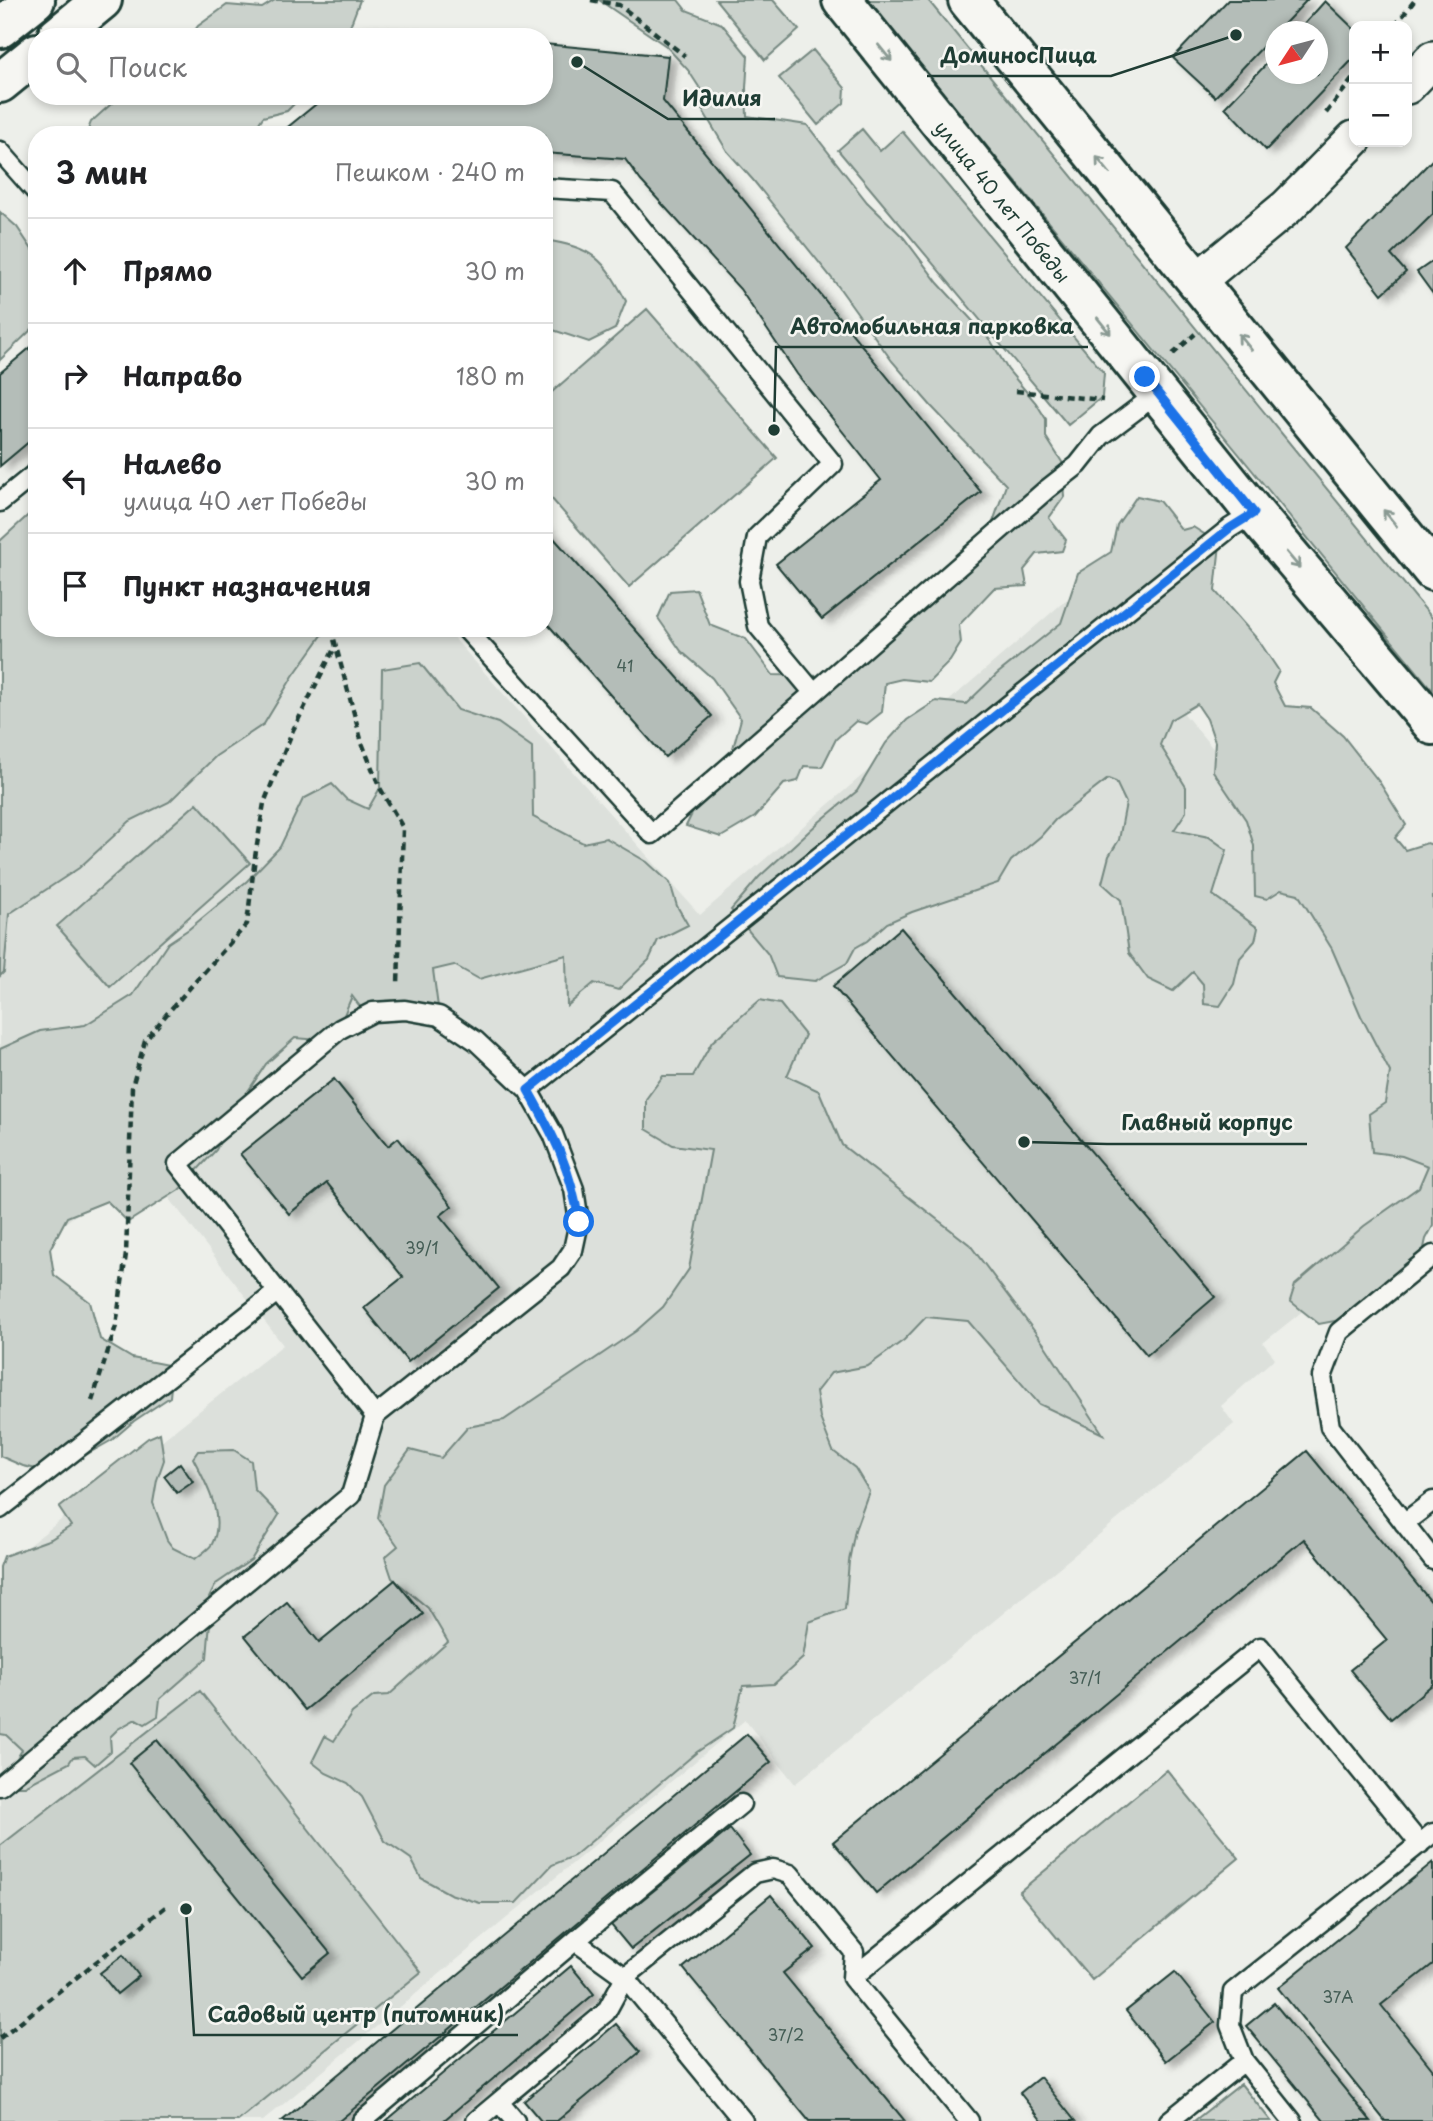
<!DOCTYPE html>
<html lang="ru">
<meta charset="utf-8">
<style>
:root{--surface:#fff;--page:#f6f6f6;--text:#202124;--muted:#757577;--line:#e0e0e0}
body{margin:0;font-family:"Playpen Sans",sans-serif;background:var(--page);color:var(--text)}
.controls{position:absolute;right:21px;top:21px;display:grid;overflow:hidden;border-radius:14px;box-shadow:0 4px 10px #0003}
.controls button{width:63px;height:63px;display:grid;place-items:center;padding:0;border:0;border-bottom:2px solid var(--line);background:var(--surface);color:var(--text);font:35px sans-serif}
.compass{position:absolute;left:1265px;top:21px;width:63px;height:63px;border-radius:50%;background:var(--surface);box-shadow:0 4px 10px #0003;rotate:234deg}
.stop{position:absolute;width:21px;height:21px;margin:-16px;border:5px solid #1a73e8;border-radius:50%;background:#fff}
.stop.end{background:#1a73e8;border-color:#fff;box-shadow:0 2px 7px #0008}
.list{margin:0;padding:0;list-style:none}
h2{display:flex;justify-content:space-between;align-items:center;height:91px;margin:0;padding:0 28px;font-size:30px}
h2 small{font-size:23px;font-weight:400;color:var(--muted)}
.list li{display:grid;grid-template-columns:46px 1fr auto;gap:21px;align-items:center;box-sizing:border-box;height:105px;padding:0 28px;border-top:2px solid var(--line)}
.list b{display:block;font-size:26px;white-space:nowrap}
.list p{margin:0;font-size:23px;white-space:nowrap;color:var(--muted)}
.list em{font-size:23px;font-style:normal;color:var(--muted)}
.icon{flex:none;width:38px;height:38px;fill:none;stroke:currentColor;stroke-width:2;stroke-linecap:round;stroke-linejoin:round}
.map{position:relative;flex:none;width:1433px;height:2121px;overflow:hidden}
.search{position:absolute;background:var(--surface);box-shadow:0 4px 10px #0003;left:28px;top:28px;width:525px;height:77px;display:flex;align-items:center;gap:18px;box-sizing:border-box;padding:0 24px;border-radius:28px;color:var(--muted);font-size:26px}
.panel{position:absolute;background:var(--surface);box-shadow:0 4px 10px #0003;left:28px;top:126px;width:525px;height:511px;border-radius:28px}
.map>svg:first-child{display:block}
</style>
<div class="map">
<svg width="1433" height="2121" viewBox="0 0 1433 2121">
<defs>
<filter id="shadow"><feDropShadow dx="8" dy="4.5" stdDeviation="3.5" flood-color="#0004"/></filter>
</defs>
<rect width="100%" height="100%" fill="#edefea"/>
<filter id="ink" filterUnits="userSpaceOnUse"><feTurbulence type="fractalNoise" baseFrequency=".0143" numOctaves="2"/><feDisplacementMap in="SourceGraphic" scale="14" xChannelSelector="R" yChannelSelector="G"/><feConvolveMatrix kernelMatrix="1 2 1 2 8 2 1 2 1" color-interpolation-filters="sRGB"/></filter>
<g filter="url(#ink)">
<path fill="#dce0db" d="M 0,563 L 37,628 L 445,628 L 700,915 L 1080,588 L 1433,1014 L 1433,1206 L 1263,1343 L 1275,1358 L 1221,1406 L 1234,1424 L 795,1784 L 745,1720 L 263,2121 L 0,2121 L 0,1568 L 283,1345 L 142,1163 L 0,1274 Z"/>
<path fill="#cbd2cc" stroke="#758880" stroke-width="2" d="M 275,0 L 360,0 L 346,37 L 190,37 L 198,26 L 227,5 L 262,8 Z
M 599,0 L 678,0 L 686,10 L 722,24 L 748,56 L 746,88 L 747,116 L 807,125 L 867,202 L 904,238 L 938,283 L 991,341 L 1008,370 L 1036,403 L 1046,419 L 1046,437 L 1062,462 L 1064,497 L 1049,518 L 1066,540 L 1062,551 L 1037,554 L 1024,570 L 1027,586 L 994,588 L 959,625 L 961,643 L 950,661 L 929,682 L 902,679 L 885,683 L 882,712 L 867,724 L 856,721 L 836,739 L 822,767 L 804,766 L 798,781 L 784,784 L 755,817 L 721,837 L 686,826 L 706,785 L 730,759 L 741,719 L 712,678 L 681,651 L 658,618 L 670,591 L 696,589 L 710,625 L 746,639 L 773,675 L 826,676 L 967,568 L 993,522 L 1006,485 L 932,407 L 892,361 L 838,286 L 753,180 L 727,151 L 702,109 L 701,90 L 688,70 L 666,46 Z
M 716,0 L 773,0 L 799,30 L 765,60 Z
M 867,0 L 928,0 L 1433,619 L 1433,691 Z
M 813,50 L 845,88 L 844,103 L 818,125 L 779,78 Z
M 120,96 L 302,96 L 287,111 L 263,117 L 251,135 L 86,135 L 91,122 Z
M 862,129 L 880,151 L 902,131 L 1104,373 L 1102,397 L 1068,425 L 838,150 Z
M 0,212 L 17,227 L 37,257 L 37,324 L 0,360 Z
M 544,240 C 593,247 604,259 626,301 L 615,329 L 589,342 L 544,327 Z
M 647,309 L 777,458 L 629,587 L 544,490 L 544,399 Z
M 1137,496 L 1159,501 L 1182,530 L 1193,527 L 1220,544 L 1215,591 L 1259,641 L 1279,671 L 1273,683 L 1285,706 L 1311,708 L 1343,736 L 1380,783 L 1406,825 L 1395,838 L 1405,850 L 1427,843 L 1433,845 L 1433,1226 L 1426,1239 L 1418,1275 L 1366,1315 L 1319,1324 L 1290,1301 L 1295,1285 L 1364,1226 L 1419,1187 L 1428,1166 L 1402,1156 L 1372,1152 L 1369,1114 L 1385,1103 L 1390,1072 L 1361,1016 L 1332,949 L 1298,894 L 1281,890 L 1267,899 L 1255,896 L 1254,846 L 1246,820 L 1213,771 L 1215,742 L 1207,719 L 1197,704 L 1170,720 L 1160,745 L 1186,787 L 1186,812 L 1174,830 L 1209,837 L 1227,850 L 1213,895 L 1258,928 L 1255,941 L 1240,958 L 1234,984 L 1220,1006 L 1204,1004 L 1203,984 L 1193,972 L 1173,991 L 1148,979 L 1129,953 L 1121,900 L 1102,883 L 1109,856 L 1119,840 L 1126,803 L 1116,782 L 1108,779 L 1055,820 L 1041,836 L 1011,861 L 998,883 L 912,912 L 887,923 L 867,941 L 855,948 L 847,963 L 815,981 L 777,977 L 768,954 L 731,910 L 759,877 L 818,823 L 857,791 L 886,743 L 907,720 L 936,701 L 966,704 L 997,674 L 1061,623 L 1078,573 L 1111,552 L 1117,525 Z
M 37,507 L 37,628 L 324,628 L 325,631 L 293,676 L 264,724 L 216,756 L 169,802 L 130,821 L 79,868 L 9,914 L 4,972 L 0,976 L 0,541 Z
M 420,663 L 458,710 L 498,723 L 532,747 L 533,817 L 583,843 L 606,838 L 647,862 L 670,883 L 677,906 L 688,925 L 658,940 L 649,960 L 618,990 L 594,983 L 567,1006 L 566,955 L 479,979 L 454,965 L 433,970 L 439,1014 L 371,1021 L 352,996 L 333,1041 L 295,1038 L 266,1064 L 233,1114 L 216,1150 L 179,1190 L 128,1222 L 107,1201 L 67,1217 L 50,1249 L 54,1275 L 90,1302 L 100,1339 L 132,1358 L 173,1366 L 170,1397 L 134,1421 L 112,1440 L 54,1473 L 23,1466 L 0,1456 L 0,1049 L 40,1031 L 85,1025 L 133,995 L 168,943 L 189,929 L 247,881 L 280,847 L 303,799 L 332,784 L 346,799 L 368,809 L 380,788 L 382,669 Z
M 197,803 L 250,863 L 110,987 L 57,926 Z
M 760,1000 L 780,1004 L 805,1035 L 787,1076 L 819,1091 L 842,1145 L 970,1245 L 1044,1344 L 1103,1434 L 1039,1404 L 968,1321 L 926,1317 L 904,1340 L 868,1366 L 831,1373 L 816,1392 L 820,1418 L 833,1451 L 855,1468 L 869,1491 L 855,1530 L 849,1561 L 845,1609 L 809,1622 L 803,1658 L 774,1684 L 743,1686 L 733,1728 L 697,1752 L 574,1856 L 552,1865 L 516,1903 L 480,1903 L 450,1894 L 421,1878 L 411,1859 L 385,1841 L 362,1797 L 348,1783 L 326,1773 L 312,1762 L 325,1736 L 334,1741 L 352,1713 L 374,1696 L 389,1695 L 448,1642 L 428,1608 L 392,1578 L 385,1557 L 398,1546 L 378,1518 L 384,1485 L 410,1450 L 441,1458 L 468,1427 L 504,1420 L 636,1331 L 663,1307 L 689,1269 L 711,1150 L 673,1145 L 646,1129 L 646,1099 L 663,1076 L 693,1076 L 712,1042 Z
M 160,1433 L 164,1460 L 157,1480 L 153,1503 L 167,1540 L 173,1548 L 195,1559 C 200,1555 209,1549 212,1544 C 226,1516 205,1482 193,1458 L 198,1451 L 234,1450 L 251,1461 L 254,1489 L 279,1515 L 251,1560 L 216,1584 L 209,1598 L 210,1622 L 207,1658 L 160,1699 L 158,1716 L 145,1724 L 136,1719 L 118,1729 L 110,1737 L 111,1751 L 95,1765 L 85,1756 L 73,1757 L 69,1763 L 25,1786 L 0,1786 L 22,1750 L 6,1735 L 0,1734 L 0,1567 L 4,1556 L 51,1539 L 71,1526 L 59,1508 L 148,1438 Z
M 200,1691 L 421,1972 L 238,2121 L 0,2121 L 0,1846 Z
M 1167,1770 L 1239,1858 L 1092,1980 L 1019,1892 Z
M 1241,2084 L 1271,2121 L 1194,2121 Z"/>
<path fill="#b4bdb8" stroke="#1f3d34" stroke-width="2" filter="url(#shadow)" d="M 1228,0 L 1307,0 L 1215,97 L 1173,58 Z
M 1325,1 L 1354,29 L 1354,58 L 1266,150 L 1225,107 L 1276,54 L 1276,74 L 1318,74 L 1318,32 L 1297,32 Z
M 359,26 L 469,37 L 358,37 Z
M 544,44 L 668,56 L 663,101 L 981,492 L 822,619 L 776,564 L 881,480 L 797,374 L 740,289 L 641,181 L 625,159 L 544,153 L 544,135 L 278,135 L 326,96 L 544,96 Z
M 1433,159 L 1433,214 L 1391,255 L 1406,272 L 1382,294 L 1346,248 Z
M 1433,261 L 1433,294 L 1417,272 Z
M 37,342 L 37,435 L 0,466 L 0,373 Z
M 544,527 L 712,716 L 665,757 L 544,620 Z
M 901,928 L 1215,1297 L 1147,1355 L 833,986 Z
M 334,1079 L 388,1146 L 398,1138 L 452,1206 L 440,1216 L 499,1288 L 408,1362 L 364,1308 L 403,1277 L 327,1183 L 289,1214 L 240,1154 Z
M 1307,1451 L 1433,1604 L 1433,1684 L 1391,1719 L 1350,1670 L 1387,1640 L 1304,1539 L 876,1893 L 833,1842 Z
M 180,1463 L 193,1482 L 177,1493 L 164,1476 Z
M 395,1580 L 423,1614 L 305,1710 L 245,1636 L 287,1602 L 319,1642 Z
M 747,1734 L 771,1762 L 339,2121 L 282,2121 Z
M 157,1740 L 330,1953 L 302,1976 L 129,1763 Z
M 730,1829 L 750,1855 L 631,1949 L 611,1925 Z
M 1433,1862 L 1433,1964 L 1381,2005 L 1433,2070 L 1433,2121 L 1385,2121 L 1278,1988 Z
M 771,1895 L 815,1948 L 783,1973 L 905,2121 L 809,2121 L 683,1968 Z
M 123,1955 L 139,1976 L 117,1994 L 100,1973 Z
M 571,1966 L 594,1994 L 443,2121 L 386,2121 Z
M 1175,1972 L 1215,2022 L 1166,2061 L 1126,2011 Z
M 1274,2003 L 1371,2121 L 1324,2121 L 1246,2026 Z
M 616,2024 L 640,2052 L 557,2121 L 541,2121 L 524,2101 Z
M 1040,2077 L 1075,2121 L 1042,2121 L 1020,2093 Z"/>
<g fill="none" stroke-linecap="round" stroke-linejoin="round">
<defs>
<path id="service" d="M 0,151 L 37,193
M 544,188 L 612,192 L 833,464 L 757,537 L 749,581 L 758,626 L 813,692
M 0,502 L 37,472
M 465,628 L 652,834 L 1046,490 L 1078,465 L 1101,436 L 1158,393
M 405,1010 L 439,1016 L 476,1041 L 528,1090 L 553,1134 L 574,1189 L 579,1222 L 573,1250 L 561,1268 L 375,1416 L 178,1164 L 340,1029 L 373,1012 Z
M 528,1090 L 1111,623 L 1230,528 L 1254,513
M 1433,1255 L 1339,1332 L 1322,1377 L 1330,1427 L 1433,1560
M 0,1509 L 277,1292
M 1404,1523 L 1433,1501
M 0,1786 L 351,1495 L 375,1416
M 575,1941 L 741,1804
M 852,1978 L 1260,1647 L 1420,1844
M 499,2102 L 515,2121
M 362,2121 L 575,1941 L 625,1977 L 606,2012 L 476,2121
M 743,2121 L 625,1977 L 755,1873 L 773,1869 L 790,1874 L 854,1952 L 852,1978 L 969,2121
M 1169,2121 L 1244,2061
M 1292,2121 L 1244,2061 L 1230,2025 L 1233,1992 L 1433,1833"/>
<path id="minor" d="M 1407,86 L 1433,59
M 1197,281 L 1287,207 L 1354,139"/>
<path id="secondary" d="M 842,0 L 1254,513 L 1433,725
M 968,0 L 1433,571
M 0,28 L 35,0
M 57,37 L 102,0
M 0,83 L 37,53"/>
</defs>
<use href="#service" stroke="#1f3d34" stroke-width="23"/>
<use href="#minor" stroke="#1f3d34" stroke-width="40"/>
<use href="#secondary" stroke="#1f3d34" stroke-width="44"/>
<path stroke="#1f3d34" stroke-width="4.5" stroke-dasharray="7 5" stroke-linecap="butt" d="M 591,0 L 619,5 L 685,56
M 1395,26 L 1415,0
M 1326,113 L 1354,77
M 1173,354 L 1195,334
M 1016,391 L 1103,400
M 331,628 L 362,743 L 380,788 L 403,828 L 398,985
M 92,1401 L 116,1326 L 126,1254 L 132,1087 L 145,1041 L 170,1010 L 247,924 L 255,857 L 264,803 L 293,730 L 336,645
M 0,2038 L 168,1905"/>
<use href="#service" stroke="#f6f6f2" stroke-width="18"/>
<use href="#minor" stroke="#f6f6f2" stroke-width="35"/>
<use href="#secondary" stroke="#f6f6f2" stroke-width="38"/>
</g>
<defs><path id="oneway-shaft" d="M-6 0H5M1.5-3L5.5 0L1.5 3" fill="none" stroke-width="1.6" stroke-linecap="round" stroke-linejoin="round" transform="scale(1.75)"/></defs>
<g stroke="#8a9a93">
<use href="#oneway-shaft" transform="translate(885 53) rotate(51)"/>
<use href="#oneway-shaft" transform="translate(1103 165) rotate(-129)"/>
<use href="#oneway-shaft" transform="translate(1104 326) rotate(51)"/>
<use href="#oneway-shaft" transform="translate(1245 342) rotate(-129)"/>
<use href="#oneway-shaft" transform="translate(1390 518) rotate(-129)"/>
<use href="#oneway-shaft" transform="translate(1293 560) rotate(50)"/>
</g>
</g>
<g fill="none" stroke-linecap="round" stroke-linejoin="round" filter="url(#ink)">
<path stroke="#1a73e8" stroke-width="9" d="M 579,1222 C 571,1168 554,1136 528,1090 L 1111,623 L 1230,528 L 1254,513 L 1145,377"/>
</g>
<g text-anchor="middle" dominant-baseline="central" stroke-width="5" stroke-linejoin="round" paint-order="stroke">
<g font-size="16" fill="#445d55">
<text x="625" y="665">41</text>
<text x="422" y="1247">39/1</text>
<text x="1085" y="1677">37/1</text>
<text x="1338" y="1996">37А</text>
<text x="786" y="2034">37/2</text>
</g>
<g font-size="19" fill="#1f3d34" stroke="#f6f6f2">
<text transform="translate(1003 201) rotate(51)">улица 40 лет Победы</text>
</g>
</g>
<path fill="none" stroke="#1f3d34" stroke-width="2.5" d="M1236 35L1111 76H927M577 62L668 119H775M774 430L776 347H1088M1024 1142L1107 1144H1307M186 1909L194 2035H518"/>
<g fill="#1f3d34" stroke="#f6f6f2" stroke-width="2.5">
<circle cx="1236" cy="35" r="7"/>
<circle cx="577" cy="62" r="7"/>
<circle cx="774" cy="430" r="7"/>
<circle cx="1024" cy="1142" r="7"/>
<circle cx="186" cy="1909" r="7"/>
</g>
<g font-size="21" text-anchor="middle" font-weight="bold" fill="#1f3d34" stroke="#f6f6f2" stroke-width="5" stroke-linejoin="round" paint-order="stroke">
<text x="1019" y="63">ДоминосПица</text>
<text x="722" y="106">Идилия</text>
<text x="932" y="334">Автомобильная парковка</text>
<text x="1207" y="1130">Главный корпус</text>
<text x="356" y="2022">Садовый центр (питомник)</text>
</g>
</svg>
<div class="controls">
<button>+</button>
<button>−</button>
</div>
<svg class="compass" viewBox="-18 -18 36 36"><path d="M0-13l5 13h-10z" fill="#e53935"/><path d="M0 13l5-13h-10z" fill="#757577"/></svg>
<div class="stop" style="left:579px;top:1222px"></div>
<div class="stop end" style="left:1145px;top:377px"></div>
<div class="search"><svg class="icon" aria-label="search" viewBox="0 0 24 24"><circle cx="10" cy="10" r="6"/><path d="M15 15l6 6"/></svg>Поиск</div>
<section class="panel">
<h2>3 мин<small>Пешком · 240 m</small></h2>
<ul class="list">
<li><svg class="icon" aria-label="ahead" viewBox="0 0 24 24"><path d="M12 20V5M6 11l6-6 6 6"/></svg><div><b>Прямо</b></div><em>30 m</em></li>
<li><svg class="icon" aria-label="right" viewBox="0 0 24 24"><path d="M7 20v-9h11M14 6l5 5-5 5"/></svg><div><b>Направо</b></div><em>180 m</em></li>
<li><svg class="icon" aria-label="left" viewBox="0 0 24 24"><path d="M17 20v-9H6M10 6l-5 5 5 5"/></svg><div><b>Налево</b><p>улица 40 лет Победы</p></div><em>30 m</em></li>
<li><svg class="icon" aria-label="arrive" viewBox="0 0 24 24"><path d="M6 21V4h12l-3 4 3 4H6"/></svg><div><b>Пункт назначения</b></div></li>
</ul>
</section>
</div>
